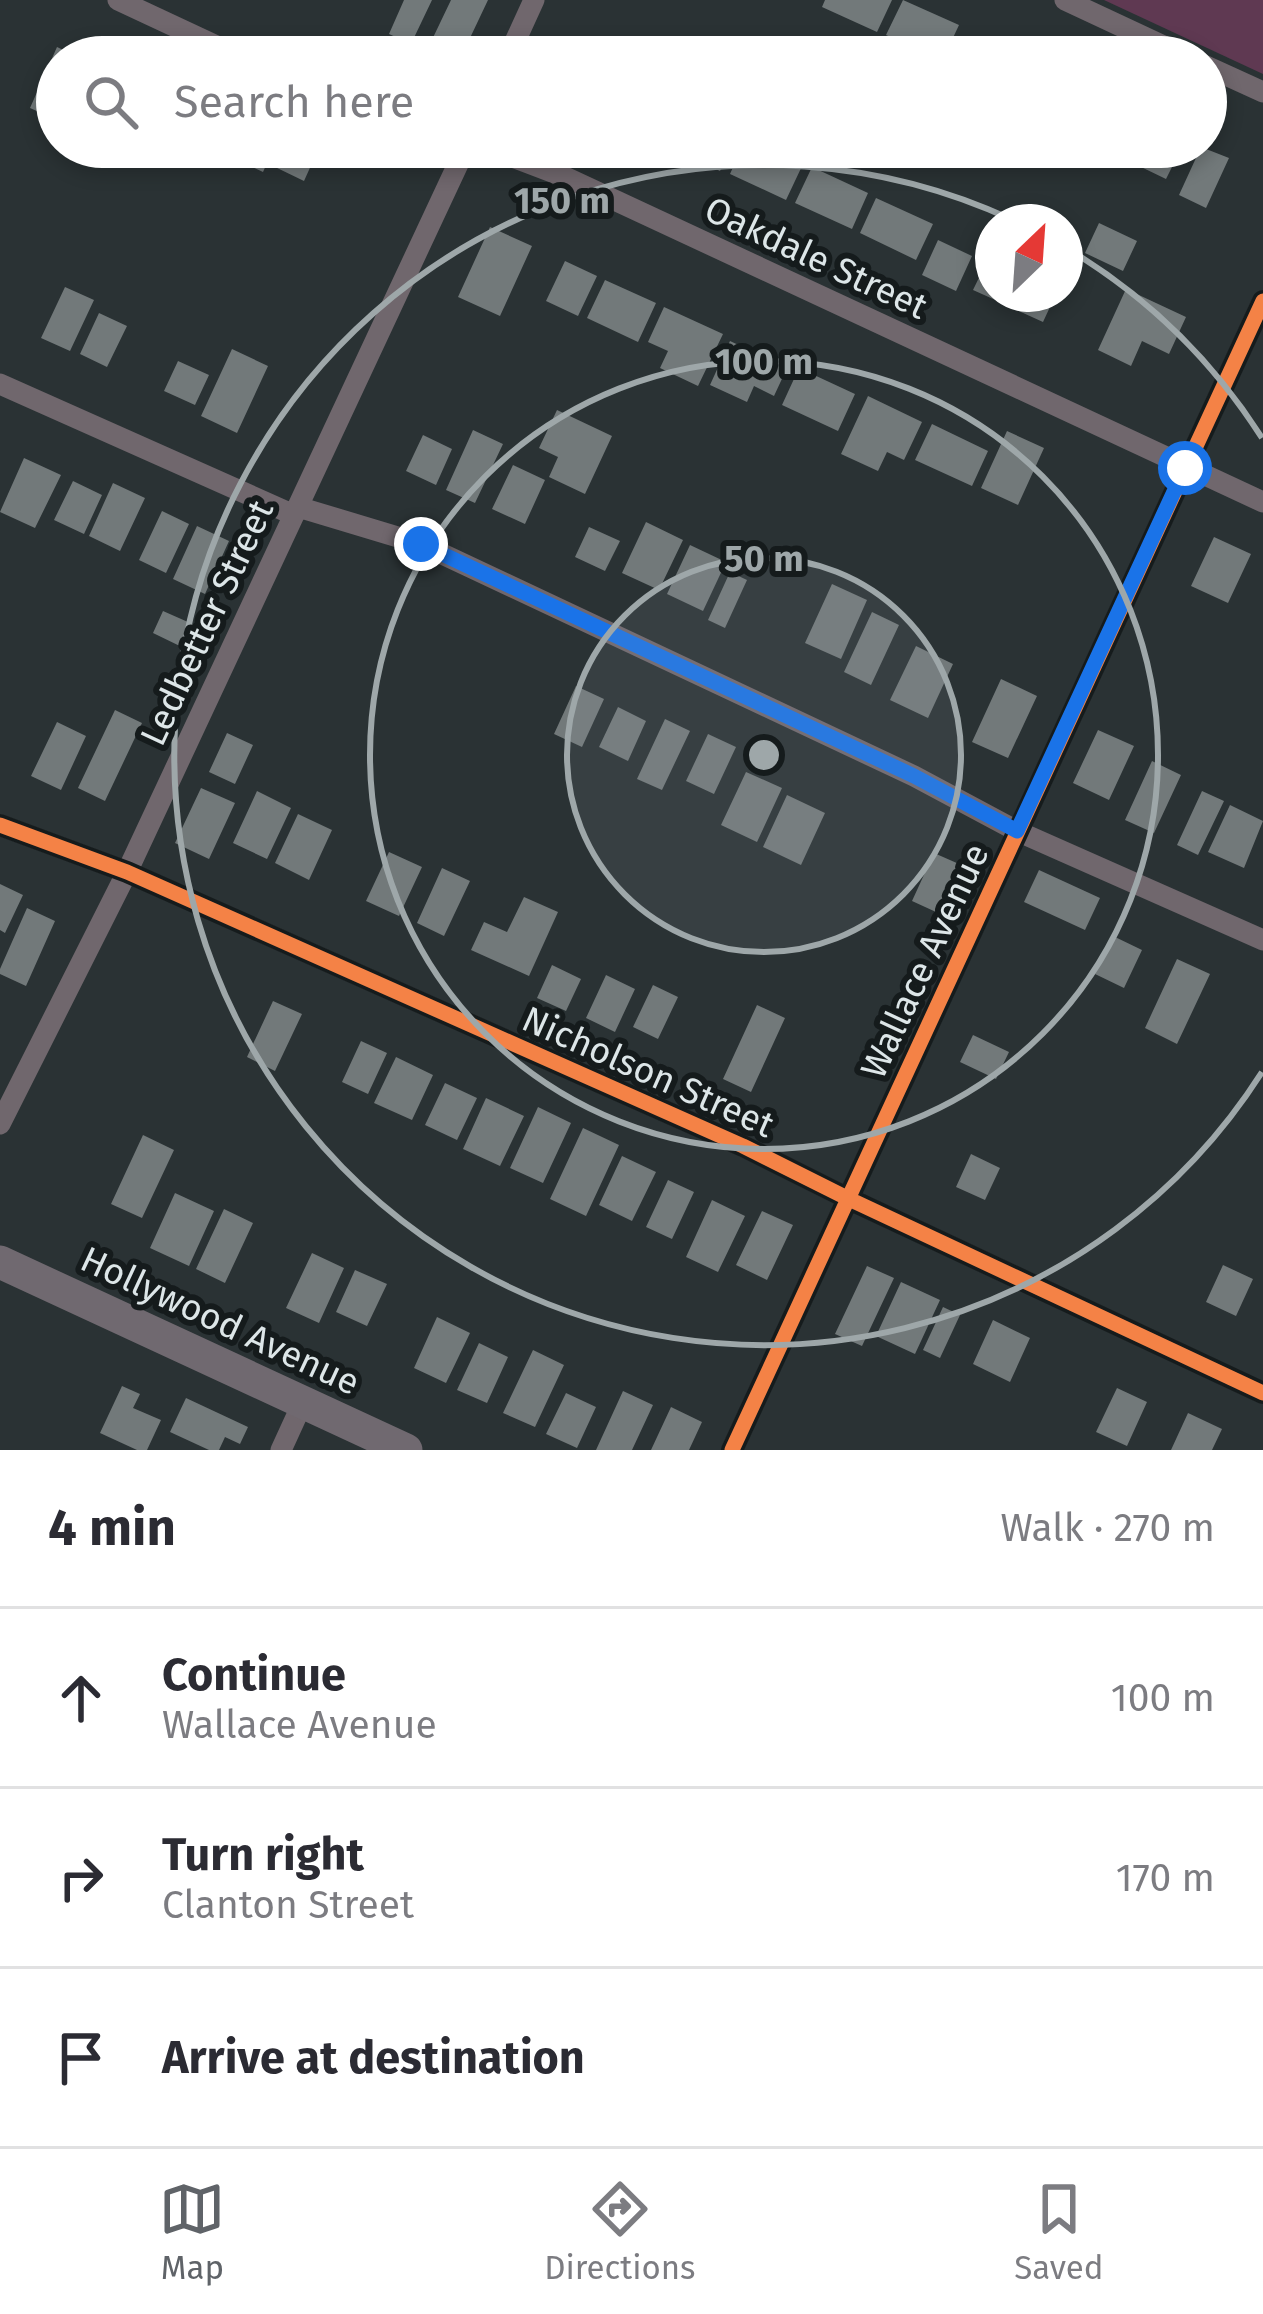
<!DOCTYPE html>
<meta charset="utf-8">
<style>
:root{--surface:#fff;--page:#f2f2f3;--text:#2b2b33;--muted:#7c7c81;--line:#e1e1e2;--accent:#5f6368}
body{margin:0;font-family:"Fira Sans",sans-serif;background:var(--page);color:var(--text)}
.compass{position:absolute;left:975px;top:204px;width:108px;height:108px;border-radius:50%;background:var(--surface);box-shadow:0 6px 18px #0003;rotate:25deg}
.stop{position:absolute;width:36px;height:36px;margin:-27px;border:9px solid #1a73e8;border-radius:50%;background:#fff}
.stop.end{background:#1a73e8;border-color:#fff;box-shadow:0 3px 12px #0008}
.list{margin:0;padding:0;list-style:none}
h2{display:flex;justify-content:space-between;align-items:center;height:156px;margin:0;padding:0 48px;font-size:51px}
h2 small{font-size:39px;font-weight:400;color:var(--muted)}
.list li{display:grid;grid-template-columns:78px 1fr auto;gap:36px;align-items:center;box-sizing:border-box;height:180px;padding:0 48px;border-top:3px solid var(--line)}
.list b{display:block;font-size:45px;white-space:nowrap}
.list p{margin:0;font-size:39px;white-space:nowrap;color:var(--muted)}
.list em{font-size:39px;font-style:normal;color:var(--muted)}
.icon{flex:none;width:66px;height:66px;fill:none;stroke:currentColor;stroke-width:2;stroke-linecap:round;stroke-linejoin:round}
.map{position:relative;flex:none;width:1263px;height:1450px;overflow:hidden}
.search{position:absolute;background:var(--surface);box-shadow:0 6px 18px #0003;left:36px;right:36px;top:36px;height:132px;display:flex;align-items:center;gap:30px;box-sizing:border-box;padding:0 42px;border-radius:66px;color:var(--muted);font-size:45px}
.sheet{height:696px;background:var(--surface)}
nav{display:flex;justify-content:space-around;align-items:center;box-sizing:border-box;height:168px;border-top:3px solid var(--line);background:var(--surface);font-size:33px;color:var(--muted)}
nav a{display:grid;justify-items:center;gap:6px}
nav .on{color:var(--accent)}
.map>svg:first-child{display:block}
</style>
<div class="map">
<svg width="1263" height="1450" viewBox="0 0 1263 1450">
<rect width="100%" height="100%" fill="#2a3234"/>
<path fill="#5f3952" d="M 1104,0 L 1263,0 L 1263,74 Z"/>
<path fill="#72797a" d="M 404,0 L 432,0 L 411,44 L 389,34 Z
M 451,0 L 488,0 L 461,57 L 429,46 Z
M 825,0 L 892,0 L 877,32 L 822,7 Z
M 903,0 L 959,25 L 944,57 L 932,57 L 886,35 Z
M 57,47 L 78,57 L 57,57 L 57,120 L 30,108 Z
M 222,147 L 267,147 L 273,150 L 263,172 L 220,152 Z
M 282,147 L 318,150 L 304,181 L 273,166 Z
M 669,147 L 731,147 L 720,171 Z
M 742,147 L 811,147 L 786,200 L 730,174 Z
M 1145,147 L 1182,147 L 1166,179 L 1137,165 Z
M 1201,147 L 1229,158 L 1206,208 L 1179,195 Z
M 812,167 L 868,193 L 852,229 L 795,203 Z
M 876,198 L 933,224 L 916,260 L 860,233 Z
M 1099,223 L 1137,241 L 1123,271 L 1085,253 Z
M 490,227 L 532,246 L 500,316 L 458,297 Z
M 938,240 L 972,256 L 956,291 L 922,275 Z
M 989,257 L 993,259 L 993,294 L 1006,294 L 1002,303 L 973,290 Z
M 565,261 L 597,276 L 578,316 L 546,301 Z
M 605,280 L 656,303 L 638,342 L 587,318 Z
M 65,287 L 94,300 L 70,351 L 41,338 Z
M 1126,289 L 1186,317 L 1169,354 L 1142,341 L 1131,366 L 1098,350 Z
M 1017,294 L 1056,294 L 1043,322 L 1010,307 Z
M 664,307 L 723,334 L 698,386 L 660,368 L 668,351 L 648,342 Z
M 99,313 L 127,326 L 107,367 L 80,354 Z
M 730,341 L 787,368 L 774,396 L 754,386 L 747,402 L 710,385 Z
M 232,349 L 268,366 L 237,433 L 201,416 Z
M 178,361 L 209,375 L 195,405 L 164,391 Z
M 799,368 L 855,394 L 838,431 L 782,405 Z
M 868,396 L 922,422 L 904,460 L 887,452 L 878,471 L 841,454 Z
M 557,410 L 612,436 L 585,494 L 549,477 L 558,457 L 539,448 Z
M 932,424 L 988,451 L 972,486 L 915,460 Z
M 473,430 L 503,444 L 475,503 L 446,490 Z
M 1007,431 L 1044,448 L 1018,505 L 981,488 Z
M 423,435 L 452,449 L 436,485 L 406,471 Z
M 24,458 L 61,475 L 35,528 L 0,512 Z
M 513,465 L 545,480 L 525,524 L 492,509 Z
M 73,481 L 102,495 L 84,534 L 54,520 Z
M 113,483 L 145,498 L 120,551 L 89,536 Z
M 162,511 L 189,524 L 166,573 L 139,560 Z
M 646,522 L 683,540 L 659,590 L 622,573 Z
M 197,526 L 229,541 L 205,594 L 173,579 Z
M 589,527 L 620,541 L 605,571 L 575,557 Z
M 1214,537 L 1251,554 L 1228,603 L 1191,586 Z
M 690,545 L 726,562 L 703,611 L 667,594 Z
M 730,572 L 747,580 L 725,628 L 708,620 Z
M 832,584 L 867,600 L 841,659 L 805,643 Z
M 163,611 L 197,626 L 186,649 L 153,633 Z
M 872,612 L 899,625 L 871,685 L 844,672 Z
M 916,646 L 953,664 L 928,718 L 890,700 Z
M 1001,679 L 1037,696 L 1008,758 L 972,742 Z
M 576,686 L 604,699 L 582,747 L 554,734 Z
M 618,707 L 646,721 L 628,761 L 599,747 Z
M 115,710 L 142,723 L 105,801 L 78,788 Z
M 665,719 L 690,731 L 662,790 L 637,779 Z
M 57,722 L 86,736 L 61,790 L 31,776 Z
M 1098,730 L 1134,746 L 1109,800 L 1073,783 Z
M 227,733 L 253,745 L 235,784 L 209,772 Z
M 708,734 L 736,747 L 714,794 L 686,781 Z
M 1152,761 L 1181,775 L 1154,833 L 1125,820 Z
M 746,772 L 782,788 L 757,842 L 721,825 Z
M 201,788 L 235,803 L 209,859 L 175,843 Z
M 257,791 L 291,808 L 267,859 L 233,843 Z
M 1202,791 L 1224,801 L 1198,855 L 1177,845 Z
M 787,795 L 825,813 L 801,865 L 763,847 Z
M 1230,805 L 1263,821 L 1244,868 L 1208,852 Z
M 298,814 L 332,830 L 309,880 L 275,863 Z
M 389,852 L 422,867 L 399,916 L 366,901 Z
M 934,853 L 959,864 L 936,912 L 912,901 Z
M 442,868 L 470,881 L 444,936 L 417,923 Z
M 1039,870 L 1100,898 L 1085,930 L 1024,902 Z
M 0,884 L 23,895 L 5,933 L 0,930 Z
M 524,897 L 558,912 L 529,976 L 471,950 L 484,922 L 507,932 Z
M 27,908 L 55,921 L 26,986 L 0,974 L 0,969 Z
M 1113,936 L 1142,950 L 1124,988 L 1095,974 Z
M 1177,959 L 1210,974 L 1177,1044 L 1145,1028 Z
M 552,965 L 581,979 L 566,1011 L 537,998 Z
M 606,975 L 635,989 L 615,1032 L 586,1018 Z
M 653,985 L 678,997 L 658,1039 L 633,1027 Z
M 273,1001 L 302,1014 L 275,1071 L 247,1057 Z
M 757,1005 L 785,1018 L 751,1092 L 723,1079 Z
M 973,1035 L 1009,1052 L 996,1079 L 960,1062 Z
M 361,1041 L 387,1053 L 368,1094 L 342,1082 Z
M 396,1057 L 433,1075 L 412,1120 L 374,1103 Z
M 445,1083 L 477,1098 L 457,1140 L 425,1125 Z
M 486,1098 L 524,1116 L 500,1166 L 463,1149 Z
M 538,1107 L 571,1123 L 543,1183 L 510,1168 Z
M 583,1128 L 619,1145 L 586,1216 L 550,1199 Z
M 143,1135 L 174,1150 L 142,1218 L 111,1204 Z
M 971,1154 L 1000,1168 L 985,1200 L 956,1187 Z
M 622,1156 L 656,1172 L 632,1221 L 599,1205 Z
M 668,1180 L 694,1192 L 672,1239 L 646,1227 Z
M 175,1193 L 214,1211 L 189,1266 L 150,1248 Z
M 712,1200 L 745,1216 L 718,1272 L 686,1257 Z
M 224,1209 L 253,1223 L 225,1283 L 196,1269 Z
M 762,1211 L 793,1225 L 767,1280 L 736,1265 Z
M 312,1253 L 344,1268 L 319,1323 L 286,1308 Z
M 1223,1265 L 1253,1279 L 1236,1316 L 1206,1302 Z
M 867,1266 L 894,1278 L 862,1346 L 835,1334 Z
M 355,1270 L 387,1284 L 367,1326 L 336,1312 Z
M 901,1282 L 940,1300 L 915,1354 L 876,1336 Z
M 943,1307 L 960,1315 L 940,1358 L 923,1350 Z
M 437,1317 L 470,1333 L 446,1383 L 414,1368 Z
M 993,1320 L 1030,1338 L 1010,1382 L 973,1364 Z
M 479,1343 L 508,1357 L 487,1403 L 457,1390 Z
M 533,1350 L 564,1365 L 535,1427 L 503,1413 Z
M 122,1386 L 140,1394 L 133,1408 L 161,1420 L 147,1450 L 137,1450 L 100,1433 Z
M 1117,1388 L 1147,1402 L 1127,1446 L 1096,1432 Z
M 623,1391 L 653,1405 L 632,1450 L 596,1450 Z
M 566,1393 L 596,1407 L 577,1448 L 546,1434 Z
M 186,1398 L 248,1427 L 240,1444 L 225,1437 L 219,1450 L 209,1450 L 170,1432 Z
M 671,1407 L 702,1422 L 689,1450 L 651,1450 Z
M 1188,1413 L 1222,1429 L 1212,1450 L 1171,1450 Z"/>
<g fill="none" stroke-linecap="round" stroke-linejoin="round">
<path stroke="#70676d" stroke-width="21" d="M 118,0 L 240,57
M 1065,0 L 1187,57
M 508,57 L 534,0
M 1206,66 L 1263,92
M 467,147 L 507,155 L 565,177 L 1263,502
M 0,384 L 294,515
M 298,507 L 421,544 L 914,776 L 1017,831 L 1263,940
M 0,825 L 127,872 L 743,1146 L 849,1199 L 1263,1393
M 0,1124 L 127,872 L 466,147
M 281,1450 L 303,1402
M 732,1450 L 1263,301"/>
<path stroke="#706970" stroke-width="33" d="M 0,1262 L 406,1450"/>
<defs>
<path id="cycleway" d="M 0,825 L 127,872 L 743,1146 L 849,1199 L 1263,1393
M 732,1450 L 1263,301"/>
</defs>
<use href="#cycleway" stroke="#151b1c" stroke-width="22"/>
<use href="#cycleway" stroke="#f48246" stroke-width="15"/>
</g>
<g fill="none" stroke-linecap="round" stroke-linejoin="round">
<path stroke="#1a73e8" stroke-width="15" d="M 421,544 L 914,776 L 1017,831 L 1185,468"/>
</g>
<circle cx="764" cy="755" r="197" fill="#9ea7a9" fill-opacity=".12"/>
<g fill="none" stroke="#9ea7a9" stroke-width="6">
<circle cx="764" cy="755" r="197"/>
<circle cx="764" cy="755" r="394"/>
<path d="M1262 1072A590 590 0 1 1 1013 220M1068 249A590 590 0 0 1 1262 438"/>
</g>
<g text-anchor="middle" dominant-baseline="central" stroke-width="12" stroke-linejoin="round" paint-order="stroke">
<g font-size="36" fill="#dde6e8" stroke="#151b1c">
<text transform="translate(816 258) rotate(25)">Oakdale Street</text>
<text transform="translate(207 623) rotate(-65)">Ledbetter Street</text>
<text transform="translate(925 961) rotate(-65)">Wallace Avenue</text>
<text transform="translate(648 1072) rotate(24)">Nicholson Street</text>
<text transform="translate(220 1321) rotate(25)">Hollywood Avenue</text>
</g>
</g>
<circle cx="764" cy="755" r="18" fill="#9ea7a9" stroke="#151b1c" stroke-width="6"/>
<g font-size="36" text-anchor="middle" font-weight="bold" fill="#9ea7a9" stroke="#151b1c" stroke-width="12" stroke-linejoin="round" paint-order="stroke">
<text x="562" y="213">150 m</text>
<text x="764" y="374">100 m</text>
<text x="764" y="571">50 m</text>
</g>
</svg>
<svg class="compass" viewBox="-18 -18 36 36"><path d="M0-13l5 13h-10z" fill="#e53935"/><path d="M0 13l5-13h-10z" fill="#7c7c81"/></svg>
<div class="stop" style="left:1185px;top:468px"></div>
<div class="stop end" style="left:421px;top:544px"></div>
<div class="search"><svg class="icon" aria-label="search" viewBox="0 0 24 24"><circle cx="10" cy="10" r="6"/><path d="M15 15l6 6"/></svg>Search here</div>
</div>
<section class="sheet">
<h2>4 min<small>Walk · 270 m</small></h2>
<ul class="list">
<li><svg class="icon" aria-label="ahead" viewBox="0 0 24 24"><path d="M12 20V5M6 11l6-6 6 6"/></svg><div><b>Continue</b><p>Wallace Avenue</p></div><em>100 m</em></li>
<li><svg class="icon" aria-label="right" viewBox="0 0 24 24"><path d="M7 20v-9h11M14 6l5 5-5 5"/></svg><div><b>Turn right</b><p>Clanton Street</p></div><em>170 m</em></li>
<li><svg class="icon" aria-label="arrive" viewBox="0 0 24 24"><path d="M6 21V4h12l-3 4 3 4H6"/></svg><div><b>Arrive at destination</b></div></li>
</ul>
</section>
<nav>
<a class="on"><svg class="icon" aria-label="map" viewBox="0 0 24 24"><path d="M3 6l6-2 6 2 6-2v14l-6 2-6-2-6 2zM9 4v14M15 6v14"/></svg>Map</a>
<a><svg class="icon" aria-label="directions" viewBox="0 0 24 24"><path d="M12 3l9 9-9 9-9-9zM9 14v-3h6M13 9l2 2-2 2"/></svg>Directions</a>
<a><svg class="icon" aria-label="saved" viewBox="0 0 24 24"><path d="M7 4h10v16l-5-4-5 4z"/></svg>Saved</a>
</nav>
